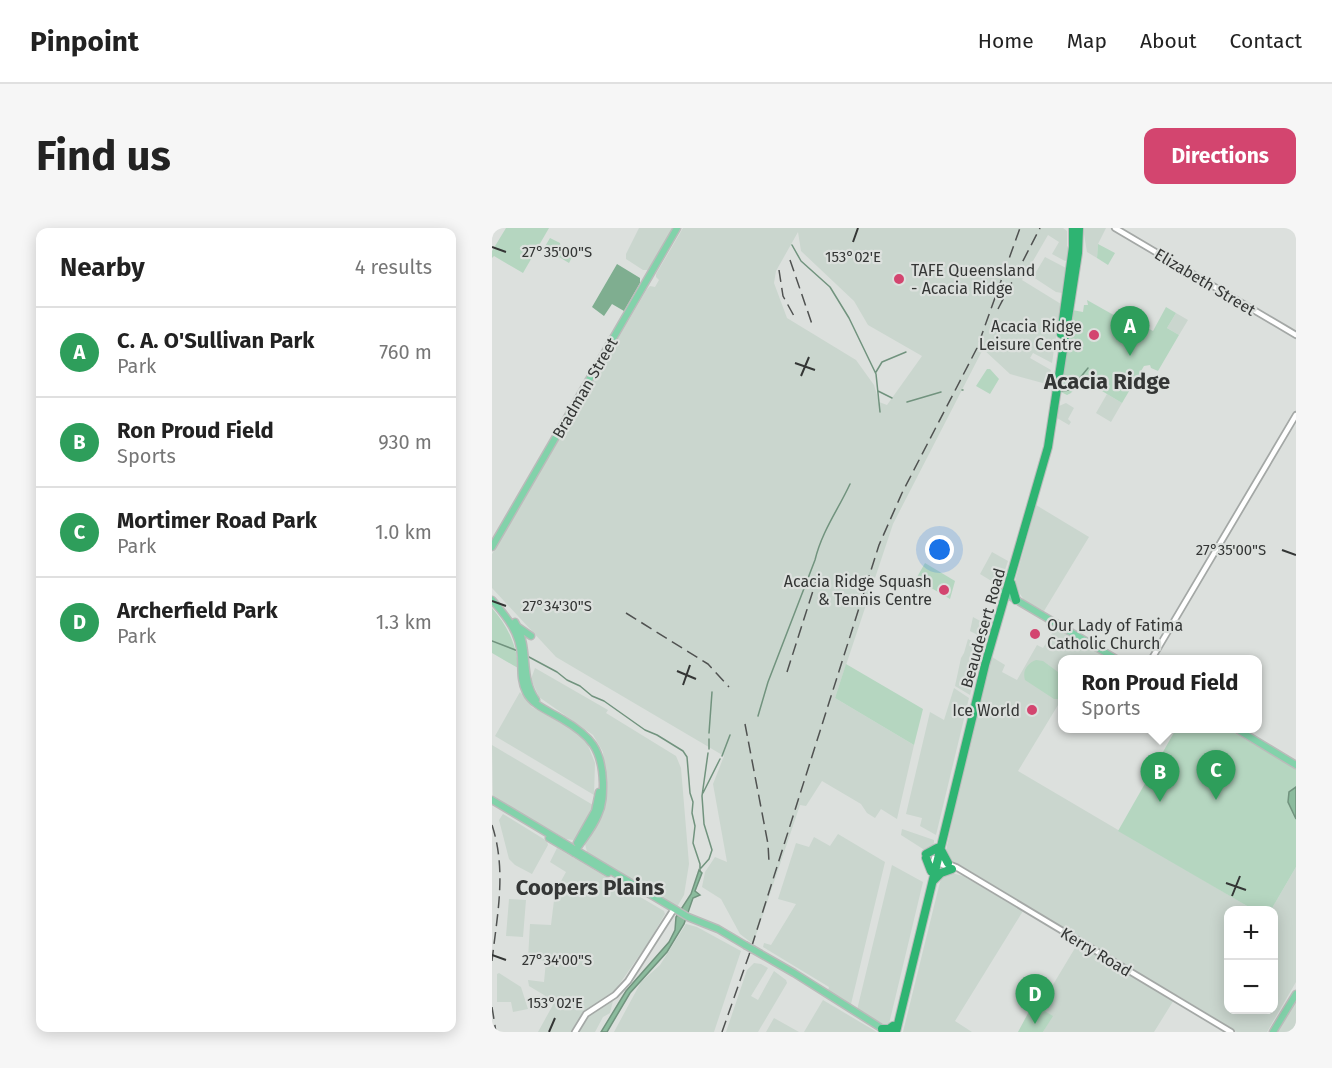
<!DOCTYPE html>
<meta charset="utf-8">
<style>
:root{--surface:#fff;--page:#f6f6f6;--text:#222;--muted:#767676;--line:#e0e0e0;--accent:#d3456f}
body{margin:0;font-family:"Fira Sans",sans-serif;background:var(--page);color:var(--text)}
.controls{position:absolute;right:18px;bottom:18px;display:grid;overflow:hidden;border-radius:12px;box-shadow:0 3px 15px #0003}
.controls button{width:54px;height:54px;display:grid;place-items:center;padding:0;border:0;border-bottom:2px solid var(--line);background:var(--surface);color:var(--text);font:30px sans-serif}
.you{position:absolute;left:448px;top:322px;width:21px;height:21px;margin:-15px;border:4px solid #fff;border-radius:50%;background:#1a73e8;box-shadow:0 0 0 9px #1a73e833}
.badge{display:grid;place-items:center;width:39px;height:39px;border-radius:50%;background:var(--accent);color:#fff;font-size:20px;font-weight:700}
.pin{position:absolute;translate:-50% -50px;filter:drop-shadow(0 2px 3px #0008)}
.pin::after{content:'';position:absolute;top:32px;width:21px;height:18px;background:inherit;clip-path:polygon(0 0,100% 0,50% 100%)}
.popup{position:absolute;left:566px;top:427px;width:204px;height:78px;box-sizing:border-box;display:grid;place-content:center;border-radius:12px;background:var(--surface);filter:drop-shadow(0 2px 4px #0005);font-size:20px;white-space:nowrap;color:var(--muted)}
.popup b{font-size:22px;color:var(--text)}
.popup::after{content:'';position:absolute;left:50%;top:100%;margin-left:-12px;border:12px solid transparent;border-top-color:var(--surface)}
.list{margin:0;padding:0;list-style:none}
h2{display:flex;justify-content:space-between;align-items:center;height:78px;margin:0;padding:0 24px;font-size:26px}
h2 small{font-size:20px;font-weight:400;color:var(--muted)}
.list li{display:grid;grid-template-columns:39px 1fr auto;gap:18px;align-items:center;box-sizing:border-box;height:90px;padding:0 24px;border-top:2px solid var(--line)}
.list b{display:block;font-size:22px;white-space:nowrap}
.list p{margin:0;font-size:20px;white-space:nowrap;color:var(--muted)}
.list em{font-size:20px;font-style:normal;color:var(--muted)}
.map{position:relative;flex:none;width:804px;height:804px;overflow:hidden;border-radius:12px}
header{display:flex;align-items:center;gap:36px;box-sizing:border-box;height:84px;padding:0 30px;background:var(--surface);border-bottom:2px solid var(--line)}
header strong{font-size:28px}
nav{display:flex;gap:33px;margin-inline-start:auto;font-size:21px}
.intro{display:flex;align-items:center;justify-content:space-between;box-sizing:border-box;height:144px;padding:0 36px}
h1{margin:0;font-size:42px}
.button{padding:15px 27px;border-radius:12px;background:var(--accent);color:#fff;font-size:21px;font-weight:700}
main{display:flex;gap:36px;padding:0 36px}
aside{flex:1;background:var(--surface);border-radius:12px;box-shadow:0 3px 15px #0003}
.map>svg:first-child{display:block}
</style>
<header>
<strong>Pinpoint</strong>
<nav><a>Home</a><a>Map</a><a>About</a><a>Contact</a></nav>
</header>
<div class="intro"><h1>Find us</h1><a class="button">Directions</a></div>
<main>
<aside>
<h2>Nearby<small>4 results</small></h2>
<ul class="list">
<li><span class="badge" style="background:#2e9e5b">A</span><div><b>C. A. O'Sullivan Park</b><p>Park</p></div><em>760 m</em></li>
<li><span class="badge" style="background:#2e9e5b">B</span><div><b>Ron Proud Field</b><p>Sports</p></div><em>930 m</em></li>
<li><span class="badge" style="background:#2e9e5b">C</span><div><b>Mortimer Road Park</b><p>Park</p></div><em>1.0 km</em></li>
<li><span class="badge" style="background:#2e9e5b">D</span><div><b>Archerfield Park</b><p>Park</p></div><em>1.3 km</em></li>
</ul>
</aside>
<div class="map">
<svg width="804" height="804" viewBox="0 0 804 804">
<rect width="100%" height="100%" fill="#dce0dd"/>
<path fill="#cad6ce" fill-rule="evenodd" d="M 147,0 L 181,0 L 156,42 L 151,42 L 134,31 L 134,26 Z
M 191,0 L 571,0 L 575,3 L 575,18 L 578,20 L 576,32 L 573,33 L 560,26 L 567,14 L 556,7 L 530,52 L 569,76 L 560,135 L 541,125 L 538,130 L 559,142 L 558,157 L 518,146 L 491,121 L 401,296 L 343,470 L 422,517 L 405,591 L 389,581 L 383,590 L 375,585 L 369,576 L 330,553 L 314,578 L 308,577 L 261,716 L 248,706 L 229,671 L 210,659 L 213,644 L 223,629 L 235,634 L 221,556 L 232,528 L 64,429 L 0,360 L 0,326 L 155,61 L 158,58 L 163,59 L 167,52 L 164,49 L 164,46 ZM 306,4 L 309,23 L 362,73 L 376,97 L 430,128 L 395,177 L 387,174 L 382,157 L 364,132 L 295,90 L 282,55 L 284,43 Z
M 591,0 L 614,0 L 606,16 L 605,30 L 595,24 Z
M 553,29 L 574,40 L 570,65 L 564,64 L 541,49 Z
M 684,85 L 696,92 L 687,107 L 675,100 Z
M 615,166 L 630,175 L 619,194 L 604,185 Z
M 574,175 L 582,180 L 576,191 L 579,194 L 577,197 L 565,190 L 567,178 Z
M 544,277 L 597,309 L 552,383 L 532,372 L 522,357 Z
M 500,324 L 516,333 L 509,354 L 507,355 L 501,354 L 488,346 Z
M 481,389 L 497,398 L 493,411 L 478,403 Z
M 564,399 L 609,425 L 605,431 L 570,432 L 570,480 L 566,477 L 526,543 L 762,682 L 736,682 L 736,782 L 782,782 L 782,682 L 779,682 L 804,639 L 804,754 L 775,804 L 745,804 L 685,767 L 662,804 L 551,804 L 560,788 L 547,780 L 589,710 L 453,628 L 476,514 L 500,429 L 513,437 L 510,444 L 525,452 L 545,417 L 551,420 Z
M 476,411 L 490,419 L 478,467 L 463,458 L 469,430 L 472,425 Z
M 43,440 L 116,482 L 114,485 L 184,528 L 189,540 L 197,636 L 192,667 L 185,679 L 95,624 L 93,616 L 107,593 L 114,572 L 111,524 L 101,507 L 47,469 L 39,451 Z
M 462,460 L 477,470 L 444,607 L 428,598 L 430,590 L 414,586 L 438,484 L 452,492 Z
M 28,464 L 40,479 L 85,504 L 95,515 L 103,535 L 102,567 L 3,508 Z
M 0,517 L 101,577 L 84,611 L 81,612 L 74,611 L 1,569 Z
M 11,586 L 55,613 L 56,617 L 40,646 L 23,637 L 17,631 L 7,592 Z
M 410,601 L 442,612 L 442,615 L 439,620 L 431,621 L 409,607 Z
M 346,606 L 393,634 L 359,776 L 357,777 L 336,763 L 337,759 L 271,719 L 272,715 L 279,717 L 304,676 L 286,671 L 304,615 L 317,619 L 322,609 L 338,618 Z
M 65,620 L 172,683 L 173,686 L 156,715 L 124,761 L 118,785 L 111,789 L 103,804 L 46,804 L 62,775 L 52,767 L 37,758 L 36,752 L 52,754 L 54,733 L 36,731 L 38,696 L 59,697 L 63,664 L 74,644 L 58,634 Z
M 400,637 L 431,654 L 397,796 L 395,798 L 365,782 Z
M 460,645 L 471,648 L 531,683 L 463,793 L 480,804 L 411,804 L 448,654 L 451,648 Z
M 17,671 L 34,672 L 31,709 L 14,708 Z
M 194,696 L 205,699 L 249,723 L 222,804 L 122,804 L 149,754 L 168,737 Z
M 262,735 L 269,736 L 276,740 L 259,768 L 266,772 L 282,743 L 294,752 L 295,755 L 266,804 L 234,804 L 255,742 Z
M 7,745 L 29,759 L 36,781 L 21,784 L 19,774 L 5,774 L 5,746 Z
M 331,772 L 373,797 L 385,804 L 312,804 Z
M 804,773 L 804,804 L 786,804 L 791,795 Z
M 282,790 L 307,804 L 274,804 Z"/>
<path fill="#b5d6c0" d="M 14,0 L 57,0 L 31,45 L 2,28 L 0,30 L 0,23 Z
M 58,10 L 68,15 L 69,22 L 80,29 L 77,35 L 52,20 Z
M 606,16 L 623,25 L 616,37 L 605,30 Z
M 595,72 L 643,99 L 646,95 L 661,103 L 674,79 L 684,85 L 675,100 L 687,107 L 666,143 L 659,140 L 658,137 L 652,138 L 630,175 L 590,151 L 579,165 L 575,167 L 569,164 L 580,82 L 591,84 L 592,77 L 596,77 Z
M 495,141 L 498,141 L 507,151 L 498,166 L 484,158 Z
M 433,335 L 463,353 L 458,371 L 424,351 Z
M 0,380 C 15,397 25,417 26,440 L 0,425 Z
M 544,432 L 551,433 L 570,447 L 570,471 L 562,471 L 533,452 C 530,442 536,435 544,432 Z
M 354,436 L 431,481 L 422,517 L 343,470 Z
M 684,501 L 736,501 L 804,541 L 804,639 L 779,682 L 762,682 L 626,603 Z
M 541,776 L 561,788 L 551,804 L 526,804 Z"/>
<path fill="#7fae90" d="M 125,36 L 148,50 L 148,55 L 132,83 L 120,76 L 112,88 L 100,79 Z"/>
<path fill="#8bbb9d" stroke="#71937e" stroke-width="1.5" d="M 804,559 L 804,591 L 796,574 L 797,564 Z
M 207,642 L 210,645 L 203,663 L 208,667 L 201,670 L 192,696 L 175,724 L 138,765 L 115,804 L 109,804 L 134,763 L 177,714 L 183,702 L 184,689 L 199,666 Z"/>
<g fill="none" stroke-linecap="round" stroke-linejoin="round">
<path stroke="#71937e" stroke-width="1.5" d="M 300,17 L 309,33 L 338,59 L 357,90 L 384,146 L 388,184
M 384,144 L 390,134 L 414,124
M 470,162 L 471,162
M 386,163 L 400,170
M 569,163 L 578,162 L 596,140
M 415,174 L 449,164
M 0,413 L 26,423
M 37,429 L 65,444 L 75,452 L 88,458 L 100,468 L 112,473 L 153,502 L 165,507 L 191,523 L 195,529 L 198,565 L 201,574 L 200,585 L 203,598 L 201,615 L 208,636 L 208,643
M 266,488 L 276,454 L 323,332 C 330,303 346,282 358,256
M 217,505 L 220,464
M 217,521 L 217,511
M 230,528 L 238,507
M 211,565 L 228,531
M 209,640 L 217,631 L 220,622 L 212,596 L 210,568 L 216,525"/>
<defs>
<path id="minor" d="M 623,0 L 804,107
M 659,432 L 804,187
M 442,630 L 464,639 L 739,804
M 441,633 L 458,640
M 83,804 L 94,786 L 123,767 L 136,753 L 182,681"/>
<path id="major" d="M 0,319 L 185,0
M 511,364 L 626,432
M 0,372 C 15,389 28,405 29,428 C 30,440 28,452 34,464 C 40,477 57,483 70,491 C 99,508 110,521 111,555 C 111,566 111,577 106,587 C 100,602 90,612 82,625
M 23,394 C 39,422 27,448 44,472
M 26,399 L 39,408
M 743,500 L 804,537
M 0,572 L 196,689 L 226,701 L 253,717
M 57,610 L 116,645
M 85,615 L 103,583 L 107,564
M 262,722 L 302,745 L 394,803
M 781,804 L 804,766"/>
<path id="highway" d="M 569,106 L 581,19 L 581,0
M 519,355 L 524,372
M 449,622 L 456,635
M 434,626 L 445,620
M 434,630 L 439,643
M 441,653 L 449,645 L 460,641
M 390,801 L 397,801 L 401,798
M 404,804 L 493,437 L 556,219 L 586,25 L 587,0"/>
</defs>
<use href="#minor" stroke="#a4a8a6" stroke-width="8"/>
<use href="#major" stroke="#babbba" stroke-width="9"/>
<use href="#highway" stroke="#babbba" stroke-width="10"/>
<use href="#minor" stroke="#fff" stroke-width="4.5"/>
<use href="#major" stroke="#82d2aa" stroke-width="6"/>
<use href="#highway" stroke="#2eb472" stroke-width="8"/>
<path stroke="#505251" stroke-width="1.5" stroke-dasharray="12 6" stroke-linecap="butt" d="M 298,32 L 321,99
M 287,42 L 291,68 L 302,88
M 506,81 L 548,0
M 134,385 L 216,436 L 237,459
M 295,444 L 327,344
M 253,496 L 276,616 L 277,634
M 0,597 C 15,643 5,687 0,733
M 0,779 L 4,804
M 230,804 L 257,727 L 387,317 L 410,265 L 485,120 L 528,0"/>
<defs>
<path id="major-bridge" d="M 253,717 L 262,722"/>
</defs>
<use href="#major-bridge" stroke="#babbba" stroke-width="9" stroke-linecap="butt"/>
<use href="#major-bridge" stroke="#82d2aa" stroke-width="6"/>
</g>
<path fill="none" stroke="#343635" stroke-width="2" d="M 361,14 L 366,0M 0,19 L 14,24M 303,135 L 323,142M 309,148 L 317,129M 790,322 L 804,327M 0,373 L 14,378M 185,443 L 204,451M 191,457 L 198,437M 734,655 L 754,662M 740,668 L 748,648M 0,727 L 14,732M 57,804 L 63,790"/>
<g fill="#d3456f" stroke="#dce0dd" stroke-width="2">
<circle cx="407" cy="51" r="6"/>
<circle cx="602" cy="107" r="6"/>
<circle cx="452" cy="362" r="6"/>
<circle cx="543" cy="406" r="6"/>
<circle cx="540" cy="482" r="6"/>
</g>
<g text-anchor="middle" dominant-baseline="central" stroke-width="4.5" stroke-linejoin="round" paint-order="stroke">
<g font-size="16" fill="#343635" stroke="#dce0dd" text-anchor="end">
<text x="419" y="42" text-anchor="start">TAFE Queensland<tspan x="419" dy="18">- Acacia Ridge</tspan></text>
<text x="590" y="98">Acacia Ridge<tspan x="590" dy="18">Leisure Centre</tspan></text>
<text x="440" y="353">Acacia Ridge Squash<tspan x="440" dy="18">&amp; Tennis Centre</tspan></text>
<text x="555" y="397" text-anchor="start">Our Lady of Fatima<tspan x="555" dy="18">Catholic Church</tspan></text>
<text x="528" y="482">Ice World</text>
</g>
<g font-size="16" fill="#343635" stroke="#dce0dd">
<text transform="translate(713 54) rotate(31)">Elizabeth Street</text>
<text transform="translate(93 160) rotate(-60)">Bradman Street</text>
<text transform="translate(491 400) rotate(-74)">Beaudesert Road</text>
<text transform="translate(604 724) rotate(31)">Kerry Road</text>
</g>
<g font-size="22" font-weight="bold" fill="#343635" stroke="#dce0dd">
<text x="615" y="153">Acacia Ridge</text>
<text x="98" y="659">Coopers Plains</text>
</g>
</g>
<g font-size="15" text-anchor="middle" fill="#343635" stroke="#dce0dd" stroke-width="4.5" stroke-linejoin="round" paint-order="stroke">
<text x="65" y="29">27°35'00"S</text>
<text x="361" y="34">153°02'E</text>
<text x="739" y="327">27°35'00"S</text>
<text x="65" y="383">27°34'30"S</text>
<text x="65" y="737">27°34'00"S</text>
<text x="63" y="780">153°02'E</text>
</g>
</svg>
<div class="controls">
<button>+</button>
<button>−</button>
</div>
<div class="you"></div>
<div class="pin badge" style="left:638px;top:128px;background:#2e9e5b">A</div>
<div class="pin badge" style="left:668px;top:574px;background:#2e9e5b">B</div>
<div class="popup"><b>Ron Proud Field</b>Sports</div>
<div class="pin badge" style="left:724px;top:572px;background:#2e9e5b">C</div>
<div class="pin badge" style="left:543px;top:796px;background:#2e9e5b">D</div>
</div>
</main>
